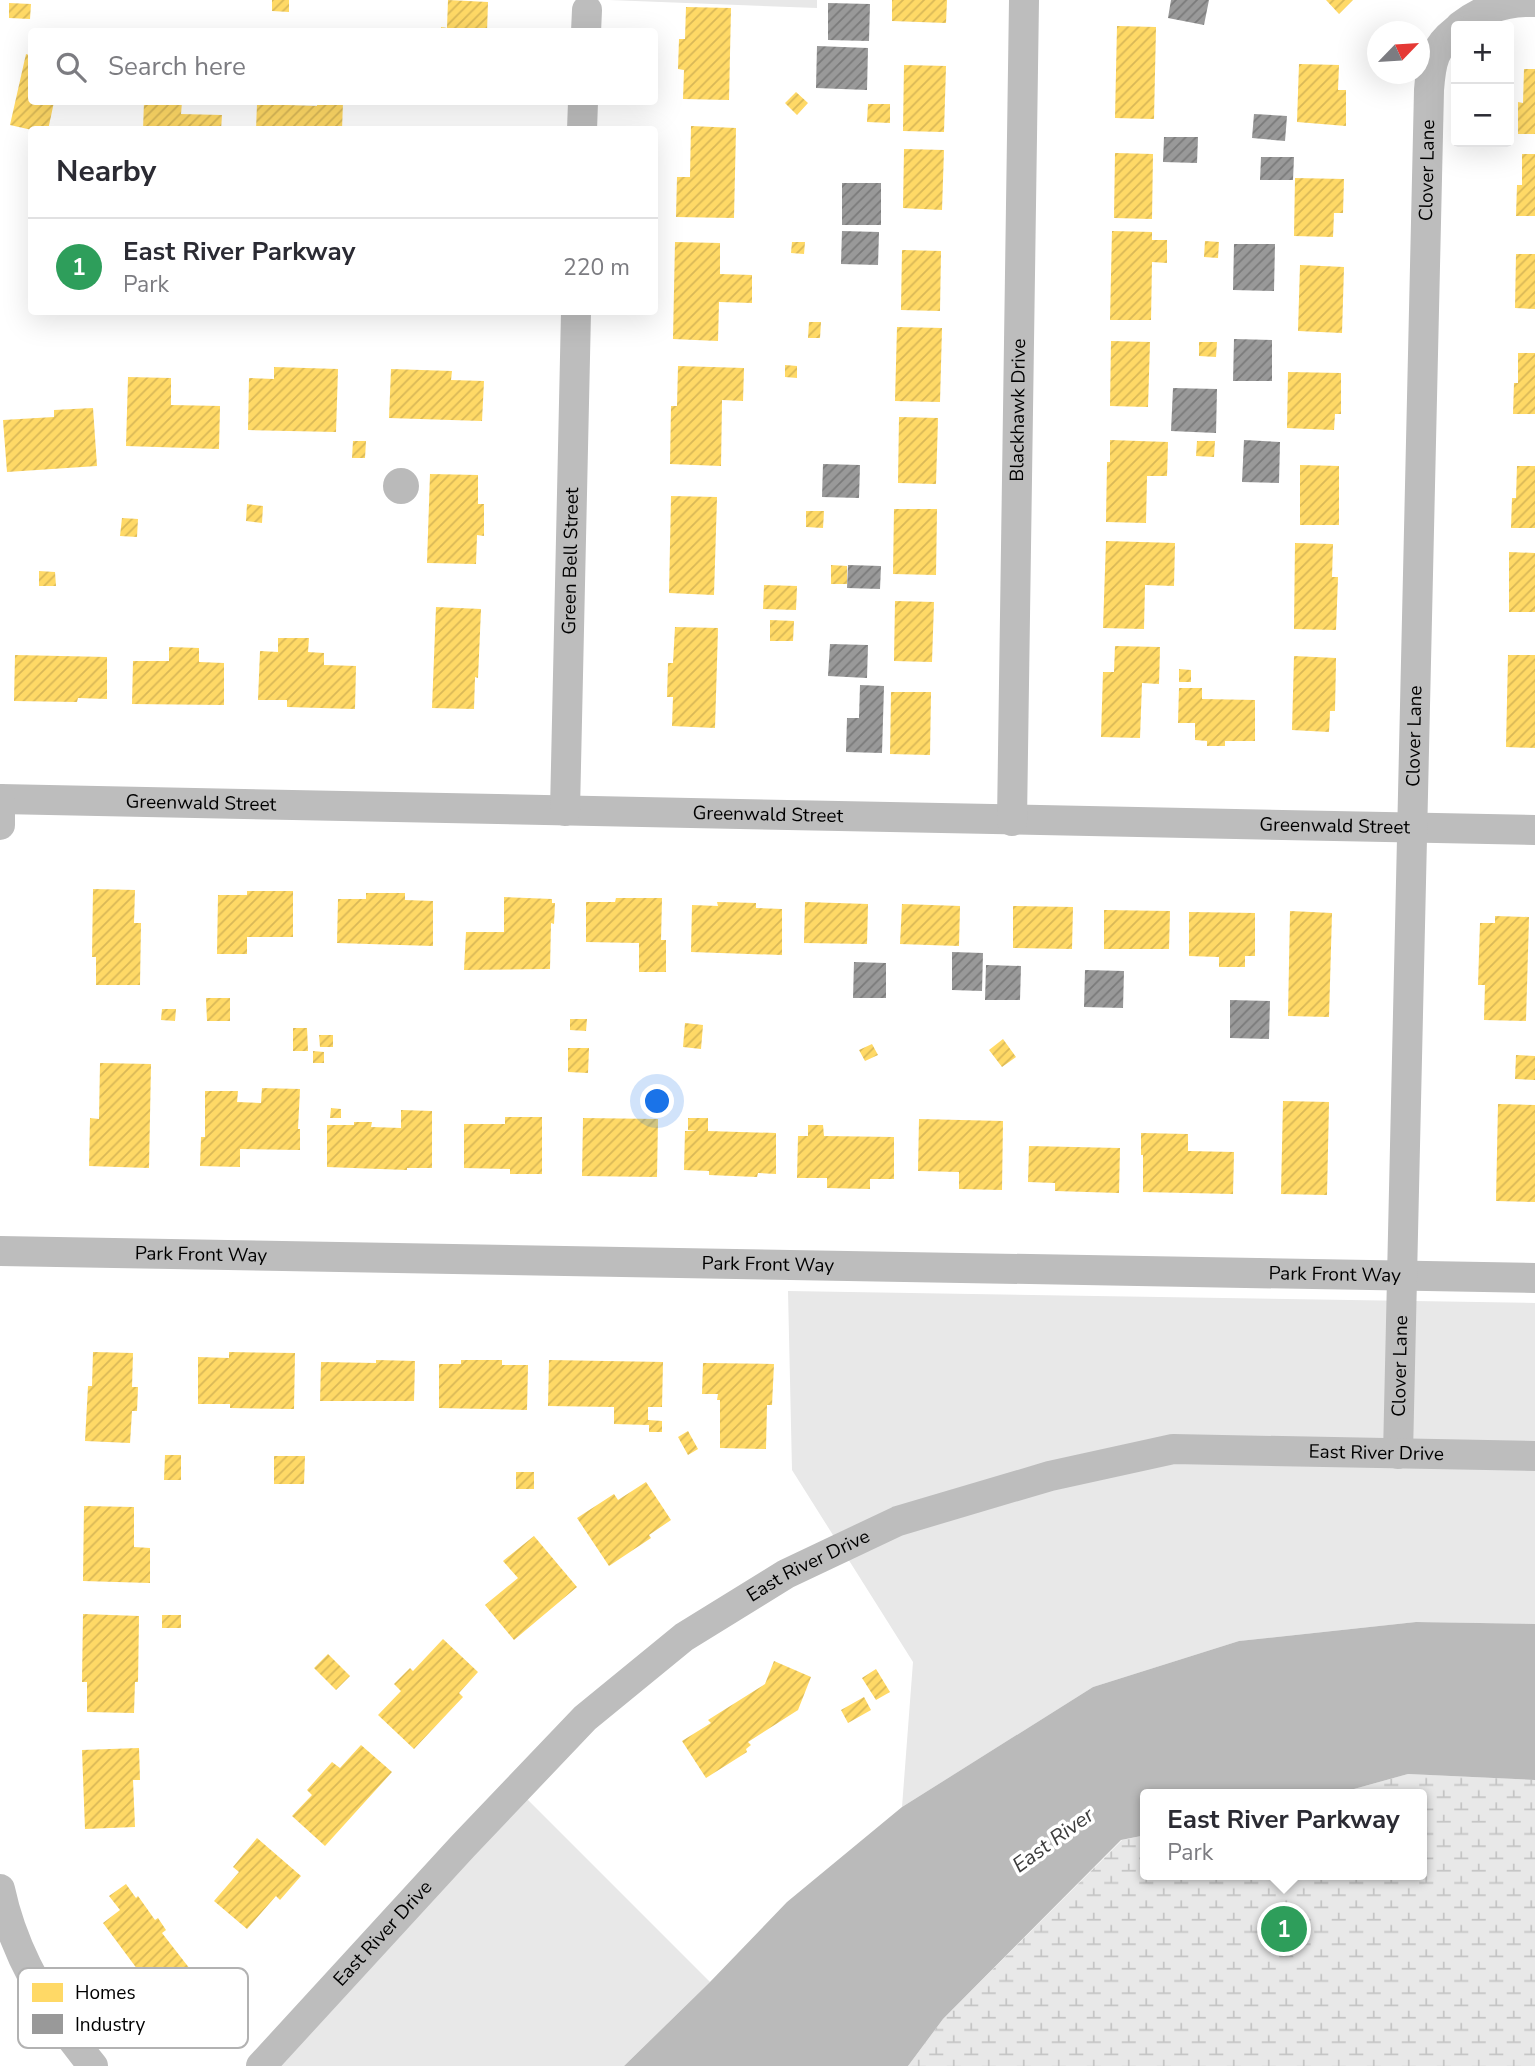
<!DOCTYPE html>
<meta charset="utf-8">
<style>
:root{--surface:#fff;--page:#f2f2f3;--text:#2b2b33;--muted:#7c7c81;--line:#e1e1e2;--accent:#b45309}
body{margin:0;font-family:"Nunito Sans",sans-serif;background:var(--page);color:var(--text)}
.controls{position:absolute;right:21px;top:21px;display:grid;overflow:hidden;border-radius:7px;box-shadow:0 7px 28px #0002}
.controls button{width:63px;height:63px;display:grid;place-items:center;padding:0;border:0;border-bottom:2px solid var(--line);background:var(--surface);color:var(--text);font:35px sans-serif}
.compass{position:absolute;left:1367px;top:21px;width:63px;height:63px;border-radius:50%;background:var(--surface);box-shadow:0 7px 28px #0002;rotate:65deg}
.you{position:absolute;left:658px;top:1102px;width:24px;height:24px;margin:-18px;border:5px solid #fff;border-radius:50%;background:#1a73e8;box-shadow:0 0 0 10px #1a73e833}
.badge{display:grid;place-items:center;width:46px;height:46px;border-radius:50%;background:var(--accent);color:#fff;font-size:23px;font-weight:700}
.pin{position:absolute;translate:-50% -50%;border:4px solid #fff;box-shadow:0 2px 7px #0006}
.popup{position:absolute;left:1140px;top:1789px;width:287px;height:91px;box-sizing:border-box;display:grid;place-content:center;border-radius:7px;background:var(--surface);filter:drop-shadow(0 2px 5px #0005);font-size:23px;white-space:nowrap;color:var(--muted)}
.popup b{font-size:26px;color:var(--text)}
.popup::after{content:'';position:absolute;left:50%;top:100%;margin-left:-14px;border:14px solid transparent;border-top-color:var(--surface)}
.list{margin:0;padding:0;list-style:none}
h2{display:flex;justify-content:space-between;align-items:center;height:91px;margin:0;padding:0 28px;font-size:30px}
h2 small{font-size:23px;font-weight:400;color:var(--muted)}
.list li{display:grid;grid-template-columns:46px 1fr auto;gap:21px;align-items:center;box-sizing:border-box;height:98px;padding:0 28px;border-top:2px solid var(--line)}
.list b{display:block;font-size:26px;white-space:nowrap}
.list p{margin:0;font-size:23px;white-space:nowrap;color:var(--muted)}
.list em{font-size:23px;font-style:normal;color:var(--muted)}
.icon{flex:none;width:38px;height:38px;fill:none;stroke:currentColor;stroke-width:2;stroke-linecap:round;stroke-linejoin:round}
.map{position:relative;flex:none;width:1535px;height:2066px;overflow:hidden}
.search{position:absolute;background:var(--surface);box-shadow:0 7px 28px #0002;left:28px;top:28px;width:630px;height:77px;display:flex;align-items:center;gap:18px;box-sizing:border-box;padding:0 24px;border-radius:7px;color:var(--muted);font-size:26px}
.panel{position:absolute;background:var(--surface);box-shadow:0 7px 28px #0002;left:28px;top:126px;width:630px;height:189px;border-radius:7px}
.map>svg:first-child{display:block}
</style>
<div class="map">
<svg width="1535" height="2066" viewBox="0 0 1535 2066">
<defs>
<pattern id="wetland-marsh" width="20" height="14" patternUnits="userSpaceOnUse" patternTransform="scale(1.75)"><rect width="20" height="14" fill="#e8e8e8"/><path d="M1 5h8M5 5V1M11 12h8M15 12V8" fill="none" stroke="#c5c5c5"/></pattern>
<pattern id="homes-hatch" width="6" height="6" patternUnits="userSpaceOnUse" patternTransform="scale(1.75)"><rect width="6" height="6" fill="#ffd966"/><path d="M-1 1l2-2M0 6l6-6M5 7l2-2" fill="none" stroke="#d9b857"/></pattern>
<pattern id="industry-hatch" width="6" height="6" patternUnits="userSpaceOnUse" patternTransform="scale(1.75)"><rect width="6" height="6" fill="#999"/><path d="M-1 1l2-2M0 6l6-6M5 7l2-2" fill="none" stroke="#7a7a7a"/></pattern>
</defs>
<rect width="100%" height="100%" fill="#fff"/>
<path fill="#e8e8e8" d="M 609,0 L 817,0 L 817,8 Z
M 788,1291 L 1535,1303 L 1535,1624 L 1416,1622 L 1239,1641 L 1093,1687 L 902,1807 L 913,1662 L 792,1470 Z
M 517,1789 L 710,1982 L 624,2066 L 261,2066 Z"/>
<path fill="url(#wetland-marsh)" d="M 1408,1774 L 1535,1780 L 1535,2066 L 908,2066 L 943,2019 L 1122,1840 L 1146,1835 L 1146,1875 L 1422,1875 L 1422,1794 L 1336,1794 Z"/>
<path fill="#bababa" d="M383 486a18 18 0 1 1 36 0a18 18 0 1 1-36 0Z
M 1416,1622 L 1535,1624 L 1535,1780 L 1408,1774 L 1336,1794 L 1146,1794 L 1146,1835 L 1121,1840 L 943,2019 L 908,2066 L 624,2066 L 710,1982 L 787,1902 L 902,1807 L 1093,1687 L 1239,1641 Z"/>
<path fill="url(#homes-hatch)" d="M 272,0 L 289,0 L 289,12 L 272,11 Z
M 448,0 L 488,2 L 487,32 L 441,32 L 441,27 L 447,28 Z
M 892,0 L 947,0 L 946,23 L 892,21 Z
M 1326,0 L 1353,0 L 1339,14 Z
M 9,3 L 31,4 L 30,19 L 9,18 Z
M 686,7 L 731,8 L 729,100 L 683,99 L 684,70 L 678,69 L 679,39 L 685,39 Z
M 1117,26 L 1156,27 L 1154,119 L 1115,118 Z
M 26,54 L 32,56 L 32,102 L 54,102 L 48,130 L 32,130 L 10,125 Z
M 1299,64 L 1339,65 L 1338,90 L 1346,90 L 1346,126 L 1297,122 Z
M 904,65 L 946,66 L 944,132 L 903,131 Z
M 1524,69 L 1535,69 L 1535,134 L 1518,134 L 1518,102 L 1523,103 Z
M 796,92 L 808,103 L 797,115 L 785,103 Z
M 144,102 L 182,102 L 181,114 L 222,115 L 221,130 L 143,130 Z
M 317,102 L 343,102 L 342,130 L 256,130 L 257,104 L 317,106 Z
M 868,104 L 890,104 L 890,123 L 867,122 Z
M 691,126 L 736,128 L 734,218 L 676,217 L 677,177 L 690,177 Z
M 904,149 L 944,150 L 942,210 L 903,208 Z
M 1115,153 L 1153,154 L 1152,219 L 1114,218 Z
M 1522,154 L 1535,154 L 1535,216 L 1516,216 L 1517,185 L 1522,185 Z
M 1295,178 L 1344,179 L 1343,213 L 1334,213 L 1333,237 L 1294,236 Z
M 1112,231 L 1152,232 L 1152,240 L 1167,240 L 1167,263 L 1152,262 L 1151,320 L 1110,320 Z
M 1205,241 L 1219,242 L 1218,258 L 1204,257 Z
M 675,242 L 720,243 L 720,274 L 752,275 L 752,303 L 719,302 L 718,341 L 673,339 Z
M 792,242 L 805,242 L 804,254 L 791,253 Z
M 902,250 L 941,251 L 940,311 L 901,310 Z
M 1516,254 L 1535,254 L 1535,309 L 1515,308 Z
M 1300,265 L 1344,267 L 1342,333 L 1298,331 Z
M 809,322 L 821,322 L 820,338 L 808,338 Z
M 897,327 L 942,328 L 940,402 L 895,401 Z
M 1111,341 L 1150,342 L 1148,407 L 1110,406 Z
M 1199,342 L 1217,342 L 1216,357 L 1199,356 Z
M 1518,353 L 1535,353 L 1535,414 L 1513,414 L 1514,383 L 1518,383 Z
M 785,365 L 797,366 L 797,378 L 785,377 Z
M 678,366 L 744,368 L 743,401 L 722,400 L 721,466 L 670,464 L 671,406 L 677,406 Z
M 274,367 L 338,369 L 336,432 L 248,430 L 249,378 L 274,379 Z
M 391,369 L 452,371 L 451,380 L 484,381 L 482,421 L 389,418 Z
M 1288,372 L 1341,373 L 1341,414 L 1335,414 L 1334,430 L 1287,428 Z
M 128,377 L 171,378 L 171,405 L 220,406 L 219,449 L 126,446 Z
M 93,408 L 97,466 L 7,472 L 3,420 L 54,417 L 54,410 Z
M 899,417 L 938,418 L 936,484 L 898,483 Z
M 1110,440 L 1168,442 L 1167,476 L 1147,476 L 1146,523 L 1106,522 L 1107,462 L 1110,462 Z
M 353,441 L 366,441 L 365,458 L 352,458 Z
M 1197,441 L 1215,441 L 1214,457 L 1196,456 Z
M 1300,465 L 1339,466 L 1339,525 L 1300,525 Z
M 1517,466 L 1535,466 L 1535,528 L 1511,528 L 1512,498 L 1516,498 Z
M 430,474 L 478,475 L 478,504 L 484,504 L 484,536 L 477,535 L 476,564 L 427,563 Z
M 671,496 L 717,497 L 714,595 L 669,593 Z
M 247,504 L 263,506 L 262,523 L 246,521 Z
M 894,509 L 937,509 L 936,575 L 893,574 Z
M 806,511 L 824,511 L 823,528 L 806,527 Z
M 122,518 L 138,519 L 137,537 L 120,536 Z
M 1106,541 L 1175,543 L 1174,586 L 1145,585 L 1144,629 L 1103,628 Z
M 1295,543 L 1333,544 L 1332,577 L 1338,577 L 1336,630 L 1294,629 Z
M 1509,552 L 1535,553 L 1535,612 L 1509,612 Z
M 831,565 L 847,566 L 847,584 L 831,584 Z
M 39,571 L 55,572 L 56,586 L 39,586 Z
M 764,585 L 797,586 L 796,610 L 763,609 Z
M 895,601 L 934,602 L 932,662 L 894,661 Z
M 436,607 L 481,609 L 478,678 L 475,677 L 474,709 L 432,708 Z
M 770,620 L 794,621 L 793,641 L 770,641 Z
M 675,627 L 718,628 L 715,728 L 672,726 L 673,697 L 667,697 L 668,663 L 673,663 Z
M 278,638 L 309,638 L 308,652 L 324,653 L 324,665 L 356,666 L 355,709 L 287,707 L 287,700 L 258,700 L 260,651 L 278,652 Z
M 1115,646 L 1160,647 L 1159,684 L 1142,683 L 1140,738 L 1101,737 L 1103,672 L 1114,672 Z
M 169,647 L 199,648 L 199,662 L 224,663 L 224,705 L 132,704 L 133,661 L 169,661 Z
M 15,655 L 107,657 L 107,699 L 78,698 L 77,702 L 14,701 Z
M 1508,655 L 1535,655 L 1535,748 L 1506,747 Z
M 1294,656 L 1336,658 L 1335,711 L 1330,711 L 1329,732 L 1292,730 Z
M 1179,669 L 1191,670 L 1191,682 L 1179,682 Z
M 1179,688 L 1202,688 L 1202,699 L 1255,700 L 1255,741 L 1225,741 L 1225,746 L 1207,746 L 1207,741 L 1195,740 L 1195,723 L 1178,723 Z
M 891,692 L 931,692 L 930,755 L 890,754 Z
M 93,889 L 135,890 L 134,923 L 141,923 L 140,985 L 96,985 L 96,957 L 92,957 Z
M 247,891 L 293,891 L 293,937 L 247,937 L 247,954 L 217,954 L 218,895 L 247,895 Z
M 366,893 L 405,893 L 405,900 L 433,901 L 433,946 L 337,943 L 338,899 L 366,899 Z
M 504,897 L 552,899 L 552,903 L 555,903 L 554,924 L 551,923 L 550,969 L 464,970 L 466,932 L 504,932 Z
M 616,898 L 662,898 L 661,940 L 666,940 L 666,972 L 639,972 L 639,943 L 586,942 L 586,902 L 615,902 Z
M 717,902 L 756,903 L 756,908 L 782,909 L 782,955 L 691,952 L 692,905 L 718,906 Z
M 805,902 L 868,904 L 867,944 L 804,943 Z
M 902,904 L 960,906 L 959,946 L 900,944 Z
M 1013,906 L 1073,907 L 1072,949 L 1013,948 Z
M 1104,910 L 1170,911 L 1169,949 L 1104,949 Z
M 1290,911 L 1332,913 L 1329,1017 L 1288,1016 Z
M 1189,912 L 1255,913 L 1255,956 L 1245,956 L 1245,967 L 1219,967 L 1219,957 L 1189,956 Z
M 1495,916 L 1529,917 L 1526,1021 L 1484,1020 L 1485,985 L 1478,985 L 1480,923 L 1495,923 Z
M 206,998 L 230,998 L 230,1021 L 207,1021 Z
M 162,1009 L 176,1009 L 175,1021 L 161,1020 Z
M 570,1019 L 587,1019 L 586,1031 L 570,1030 Z
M 685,1023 L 703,1025 L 701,1049 L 683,1047 Z
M 293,1028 L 307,1028 L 308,1051 L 293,1051 Z
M 319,1035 L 333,1035 L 333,1047 L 320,1047 Z
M 1003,1039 L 1016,1057 L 1002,1067 L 989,1050 Z
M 872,1044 L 878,1055 L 865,1061 L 859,1050 Z
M 568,1048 L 589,1048 L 588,1073 L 568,1072 Z
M 313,1051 L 324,1052 L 324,1063 L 313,1063 Z
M 1516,1055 L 1535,1056 L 1535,1080 L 1515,1079 Z
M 100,1063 L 151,1064 L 149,1168 L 89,1166 L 90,1118 L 99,1119 Z
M 262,1088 L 300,1089 L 298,1129 L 300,1129 L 300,1150 L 240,1149 L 240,1167 L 200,1166 L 201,1137 L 205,1137 L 205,1091 L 238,1091 L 237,1102 L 261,1103 Z
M 1283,1101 L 1329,1102 L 1327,1195 L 1281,1194 Z
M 1498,1104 L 1535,1105 L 1535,1202 L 1496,1201 Z
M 331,1108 L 341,1109 L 341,1118 L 330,1118 Z
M 401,1110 L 432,1111 L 432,1168 L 407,1168 L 407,1170 L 327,1167 L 327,1125 L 354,1125 L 354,1122 L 372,1122 L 371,1127 L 401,1128 Z
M 505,1117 L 542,1117 L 542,1174 L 510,1174 L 510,1169 L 464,1168 L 464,1124 L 505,1124 Z
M 583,1118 L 658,1119 L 657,1177 L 582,1176 Z
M 688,1118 L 708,1118 L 708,1131 L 776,1133 L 776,1174 L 758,1173 L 757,1177 L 709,1175 L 709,1171 L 684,1170 L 685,1131 L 698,1131 L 688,1130 Z
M 919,1119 L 1003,1121 L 1002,1190 L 959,1189 L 959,1172 L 918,1171 Z
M 808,1125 L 823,1125 L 824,1136 L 894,1137 L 894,1179 L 870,1179 L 870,1189 L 827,1188 L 827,1178 L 797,1178 L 798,1136 L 808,1136 Z
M 1141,1133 L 1188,1134 L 1188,1151 L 1234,1152 L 1233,1194 L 1143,1192 L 1143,1155 L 1141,1155 Z
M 1029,1146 L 1120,1148 L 1119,1193 L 1055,1191 L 1055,1183 L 1028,1182 Z
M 93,1352 L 133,1353 L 132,1387 L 138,1387 L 137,1411 L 132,1411 L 130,1443 L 85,1441 L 88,1386 L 92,1386 Z
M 229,1352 L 295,1353 L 294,1409 L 230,1408 L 230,1404 L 198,1404 L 198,1357 L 229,1358 Z
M 376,1360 L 415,1361 L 414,1401 L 320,1401 L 321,1362 L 376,1363 Z
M 461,1360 L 502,1360 L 502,1365 L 528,1365 L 527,1410 L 439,1408 L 439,1364 L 461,1364 Z
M 549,1360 L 663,1362 L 662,1407 L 648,1407 L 648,1420 L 662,1421 L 662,1432 L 649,1432 L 649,1425 L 614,1424 L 614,1407 L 548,1406 Z
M 703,1363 L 774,1364 L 772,1405 L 767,1405 L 766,1449 L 720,1448 L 720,1400 L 717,1400 L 718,1394 L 702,1394 Z
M 688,1431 L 698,1449 L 688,1455 L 678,1437 Z
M 165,1455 L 181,1455 L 181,1480 L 164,1480 Z
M 274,1456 L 305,1456 L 304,1484 L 274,1484 Z
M 516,1472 L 534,1472 L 534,1489 L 516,1489 Z
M 646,1482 L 671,1520 L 649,1535 L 651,1538 L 609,1566 L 577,1518 L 614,1494 L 618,1500 Z
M 84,1506 L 134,1507 L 134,1547 L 150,1548 L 150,1583 L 83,1581 Z
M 534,1536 L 577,1587 L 514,1640 L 485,1605 L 518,1578 L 503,1561 Z
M 83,1614 L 139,1616 L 138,1682 L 135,1682 L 134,1713 L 87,1712 L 87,1682 L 82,1682 Z
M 162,1615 L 181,1615 L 181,1628 L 162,1628 Z
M 443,1639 L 478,1672 L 459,1693 L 463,1697 L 414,1749 L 378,1715 L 401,1691 L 394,1684 L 410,1668 L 413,1671 Z
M 328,1654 L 350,1676 L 336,1690 L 314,1668 Z
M 774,1661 L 811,1677 L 798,1710 L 748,1742 L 751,1745 L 746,1749 L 747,1752 L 706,1778 L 682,1741 L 711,1723 L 708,1720 L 765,1684 Z
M 876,1669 L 890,1692 L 876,1700 L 862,1678 Z
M 864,1697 L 871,1710 L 848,1723 L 841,1710 Z
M 361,1745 L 392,1772 L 325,1846 L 292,1816 L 312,1795 L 307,1790 L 332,1762 L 340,1768 Z
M 139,1748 L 140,1780 L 133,1780 L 135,1827 L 85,1829 L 82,1750 Z
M 257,1838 L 301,1876 L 280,1900 L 276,1896 L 247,1929 L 214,1901 L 239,1872 L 233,1867 Z
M 126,1884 L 136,1898 L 138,1896 L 155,1920 L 158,1918 L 166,1930 L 162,1933 L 204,1987 L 173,2010 L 155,1987 L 152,1989 L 103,1923 L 120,1910 L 109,1896 Z"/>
<path fill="url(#industry-hatch)" d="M 1171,0 L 1209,0 L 1204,25 L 1168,18 Z
M 828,3 L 870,4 L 869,41 L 828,40 Z
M 817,46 L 868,48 L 867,90 L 816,88 Z
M 1254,114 L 1287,116 L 1285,141 L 1252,138 Z
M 1164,137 L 1198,137 L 1197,163 L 1163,162 Z
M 1261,157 L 1294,157 L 1293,180 L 1260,180 Z
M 842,183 L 881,183 L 881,225 L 842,225 Z
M 842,231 L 879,232 L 878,265 L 841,264 Z
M 1234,244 L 1275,244 L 1274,291 L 1233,290 Z
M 1234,339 L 1272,340 L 1272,381 L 1233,381 Z
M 1173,388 L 1217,389 L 1216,433 L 1171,431 Z
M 1244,440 L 1280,442 L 1279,483 L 1242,482 Z
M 823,464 L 860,465 L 859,498 L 822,497 Z
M 848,565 L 881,566 L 880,589 L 847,588 Z
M 830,644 L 868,645 L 867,678 L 828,676 Z
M 860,685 L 884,686 L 882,753 L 846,752 L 847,718 L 859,718 Z
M 952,952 L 983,953 L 982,991 L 952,990 Z
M 854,962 L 886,963 L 886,998 L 853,998 Z
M 986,965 L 1021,966 L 1020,1000 L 985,1000 Z
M 1085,970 L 1124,971 L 1123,1008 L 1084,1007 Z
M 1230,1000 L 1270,1001 L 1269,1039 L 1230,1038 Z"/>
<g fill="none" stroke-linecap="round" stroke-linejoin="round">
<g stroke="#bdbdbd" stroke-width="30">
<path d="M 1460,26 C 1482,9 1507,1 1535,2"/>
<path d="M 586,32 L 587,10"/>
<path d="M 582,130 L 583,102"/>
<path id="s1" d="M 0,799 L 1535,830"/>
<path id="s2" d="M 565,811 L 576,312"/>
<path id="s3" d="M 1012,821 L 1024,0"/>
<path d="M 0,825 L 0,799"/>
<path id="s4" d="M 0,1251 L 1535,1278"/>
<path id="s5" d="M 1398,1454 L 1429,90 C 1431,62 1434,47 1456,30"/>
<path d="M 0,1889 C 14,1956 50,2014 93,2066"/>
<path id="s6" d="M 261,2066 L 463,1846 L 585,1718 L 684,1637 L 786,1574 L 898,1521 L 1050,1476 L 1173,1449 L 1535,1456"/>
</g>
</g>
<g text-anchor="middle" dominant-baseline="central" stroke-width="7" stroke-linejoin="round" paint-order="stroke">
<g font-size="19" fill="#000" stroke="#fff">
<text stroke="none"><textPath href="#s5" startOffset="1284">Clover Lane</textPath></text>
<text stroke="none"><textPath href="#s3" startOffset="411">Blackhawk Drive</textPath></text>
<text stroke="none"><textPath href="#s2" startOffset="250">Green Bell Street</textPath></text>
<text stroke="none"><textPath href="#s5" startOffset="718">Clover Lane</textPath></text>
<text stroke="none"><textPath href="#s1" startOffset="201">Greenwald Street</textPath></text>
<text stroke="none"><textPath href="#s1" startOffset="768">Greenwald Street</textPath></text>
<text stroke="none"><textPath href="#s1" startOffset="1335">Greenwald Street</textPath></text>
<text stroke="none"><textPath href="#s4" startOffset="201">Park Front Way</textPath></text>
<text stroke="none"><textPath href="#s4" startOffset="768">Park Front Way</textPath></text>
<text stroke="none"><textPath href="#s4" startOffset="1335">Park Front Way</textPath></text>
<text stroke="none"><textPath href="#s5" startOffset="88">Clover Lane</textPath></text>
<text stroke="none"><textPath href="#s6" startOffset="1335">East River Drive</textPath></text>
<text stroke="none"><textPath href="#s6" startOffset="747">East River Drive</textPath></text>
<text stroke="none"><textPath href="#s6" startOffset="180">East River Drive</textPath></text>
</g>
<g font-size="21" font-style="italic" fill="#3d3d3d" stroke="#fff">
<text transform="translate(1053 1840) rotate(-36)">East River</text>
</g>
</g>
<rect x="18" y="1968" width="230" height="80" rx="10" fill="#fff" stroke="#b2b2b2" stroke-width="2"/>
<rect x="32" y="1983" width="31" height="19" fill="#ffd966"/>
<rect x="32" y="2014" width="31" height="20" fill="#999"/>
<g font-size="19" fill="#000">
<text x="75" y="1999">Homes</text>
<text x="75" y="2031">Industry</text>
</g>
</svg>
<div class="controls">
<button>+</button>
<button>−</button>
</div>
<svg class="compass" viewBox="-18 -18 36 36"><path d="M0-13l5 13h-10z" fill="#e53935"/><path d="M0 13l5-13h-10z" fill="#7c7c81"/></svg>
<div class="you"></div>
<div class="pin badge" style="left:1284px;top:1929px;background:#2e9e5b">1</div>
<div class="popup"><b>East River Parkway</b>Park</div>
<div class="search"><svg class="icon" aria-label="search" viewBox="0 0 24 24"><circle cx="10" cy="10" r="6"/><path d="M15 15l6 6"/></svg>Search here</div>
<section class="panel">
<h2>Nearby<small></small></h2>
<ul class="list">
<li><span class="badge" style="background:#2e9e5b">1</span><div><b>East River Parkway</b><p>Park</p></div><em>220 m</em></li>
</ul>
</section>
</div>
